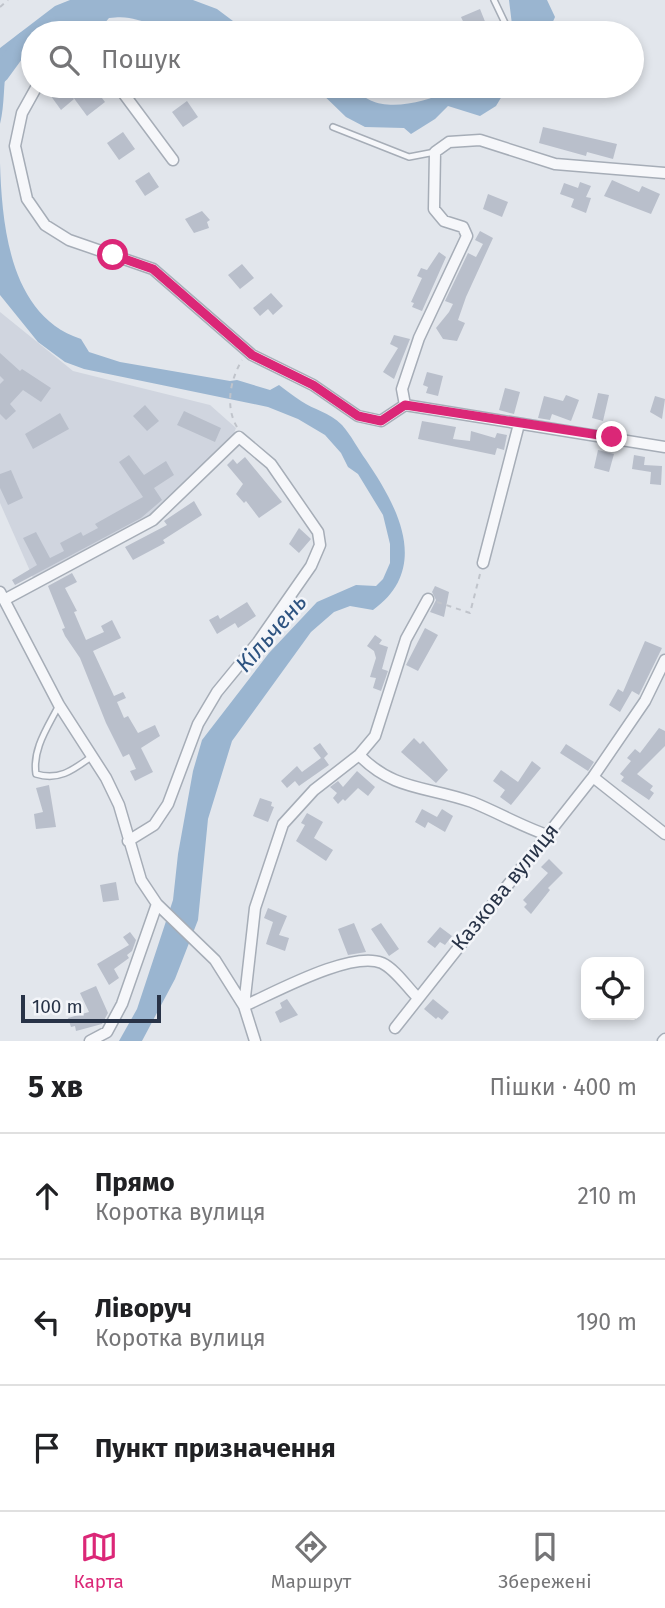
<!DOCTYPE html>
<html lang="uk">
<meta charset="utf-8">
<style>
:root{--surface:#fff;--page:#f2f2f2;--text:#202124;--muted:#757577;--line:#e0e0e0;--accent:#db2777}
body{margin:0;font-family:"Fira Sans",sans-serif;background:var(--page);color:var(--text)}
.controls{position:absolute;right:21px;bottom:21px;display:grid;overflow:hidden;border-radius:14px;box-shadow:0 4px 10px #0003}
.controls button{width:63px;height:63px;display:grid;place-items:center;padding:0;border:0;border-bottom:2px solid var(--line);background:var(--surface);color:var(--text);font:35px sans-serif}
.scale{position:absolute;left:21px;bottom:18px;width:140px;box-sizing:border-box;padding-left:7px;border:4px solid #283347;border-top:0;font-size:19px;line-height:24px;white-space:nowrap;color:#283347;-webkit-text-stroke:5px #f3f5f9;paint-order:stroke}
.stop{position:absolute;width:21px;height:21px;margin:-16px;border:5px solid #db2777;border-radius:50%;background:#fff}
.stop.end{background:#db2777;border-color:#fff;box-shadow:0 2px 7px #0008}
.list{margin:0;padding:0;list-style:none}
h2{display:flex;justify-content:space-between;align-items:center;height:91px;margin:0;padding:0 28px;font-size:30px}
h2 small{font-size:23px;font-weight:400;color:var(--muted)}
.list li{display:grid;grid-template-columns:46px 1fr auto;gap:21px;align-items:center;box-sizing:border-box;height:126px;padding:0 28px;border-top:2px solid var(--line)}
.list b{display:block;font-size:26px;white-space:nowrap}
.list p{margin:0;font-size:23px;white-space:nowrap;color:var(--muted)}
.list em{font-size:23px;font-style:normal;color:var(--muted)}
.icon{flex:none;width:38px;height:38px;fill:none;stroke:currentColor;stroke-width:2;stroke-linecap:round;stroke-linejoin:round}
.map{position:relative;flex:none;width:665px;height:1041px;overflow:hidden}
.search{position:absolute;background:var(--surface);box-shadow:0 4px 10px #0003;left:21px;right:21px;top:21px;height:77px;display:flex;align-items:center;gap:18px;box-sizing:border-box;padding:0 24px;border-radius:38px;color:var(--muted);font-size:26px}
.sheet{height:469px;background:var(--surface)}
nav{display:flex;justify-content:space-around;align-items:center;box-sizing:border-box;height:98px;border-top:2px solid var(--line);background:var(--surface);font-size:19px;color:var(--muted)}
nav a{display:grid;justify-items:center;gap:4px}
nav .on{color:var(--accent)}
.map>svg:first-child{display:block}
</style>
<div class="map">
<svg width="665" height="1041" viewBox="0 0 665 1041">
<rect width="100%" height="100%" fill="#e2e6ec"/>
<path fill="#d0d5df" d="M 0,312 L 73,371 L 210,405 L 236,428 L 230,443 L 158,511 L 34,580 L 0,503 Z"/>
<path fill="#9ab5d0" d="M 70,0 L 193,0 L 217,9 L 249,33 C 218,33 187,29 156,24 C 135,21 132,15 109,18 L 104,24 L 71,23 L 58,33 L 33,33 L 33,48 L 7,63 C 3,84 5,104 0,124 L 0,48 L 55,6 Z
M 509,0 L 547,0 L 555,17 L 548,33 L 513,33 Z
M 314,86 L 356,86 C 369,116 424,104 447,91 L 446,86 L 508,86 L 496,106 L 480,116 L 448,106 L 435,119 L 411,134 L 404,128 L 365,127 L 346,117 Z
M 0,163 C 2,226 10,316 81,339 L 89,352 L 120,362 L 230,381 L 237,380 L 270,390 L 279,385 C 286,390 293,396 301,401 C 314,410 329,412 342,425 C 351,435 358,449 366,460 C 398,507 431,568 373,610 L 350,606 L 334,612 L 311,632 L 232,741 L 208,819 L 198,920 L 175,979 L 142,1041 L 119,1041 L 137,1009 L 173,900 L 178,854 L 193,771 L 202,740 L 269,653 L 317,602 L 356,585 L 376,586 L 383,579 L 390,563 L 390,544 L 383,515 L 358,474 L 348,467 L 341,453 L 325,435 L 298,419 L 268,407 L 84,369 L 65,362 L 38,342 L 0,295 Z"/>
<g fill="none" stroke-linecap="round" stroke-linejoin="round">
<path stroke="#9ab5d0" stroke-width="18" d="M 0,74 L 24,41 L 33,36"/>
</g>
<path fill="#b9bfcb" d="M 480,9 L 486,24 L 468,32 L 461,17 Z
M 56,86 L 64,86 L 74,99 L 61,110 L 48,92 Z
M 88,86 L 93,86 L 105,102 L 87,116 L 73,97 Z
M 187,101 L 198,117 L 183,127 L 172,112 Z
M 543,127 L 617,144 L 613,159 L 587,152 L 586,156 L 539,143 Z
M 123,132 L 135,149 L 119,160 L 107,143 Z
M 149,172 L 159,187 L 145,196 L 135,181 Z
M 612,180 L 639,192 L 642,186 L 660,194 L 651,214 L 604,196 Z
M 580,182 L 591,186 L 586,197 L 591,198 L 586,213 L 571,207 L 574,199 L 560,194 L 564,183 L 578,188 Z
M 488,194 L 508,202 L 502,217 L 483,209 Z
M 202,211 L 210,220 L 207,222 L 209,228 L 194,233 L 185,219 Z
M 480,231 L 493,238 L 466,297 L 458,320 L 465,323 L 457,341 L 443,339 L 436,328 L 449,312 L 453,304 L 445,301 L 468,253 L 476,257 L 483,244 L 475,240 Z
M 439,252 L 446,257 L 422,311 L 412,307 L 414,303 L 411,302 L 422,278 L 417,276 L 421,268 L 427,270 Z
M 242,264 L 254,278 L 240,289 L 228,275 Z
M 271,293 L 283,306 L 273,315 L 268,309 L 260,316 L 253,308 Z
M 394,335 L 410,339 L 394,379 L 383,372 L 398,348 L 390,344 Z
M 0,353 L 20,371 L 22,369 L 51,388 L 41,402 L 23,390 L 10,404 L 16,411 L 6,420 L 0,414 L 0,384 L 4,380 L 0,376 Z
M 427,372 L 443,376 L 438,396 L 426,393 L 428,387 L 423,385 Z
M 505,388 L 520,392 L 514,414 L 499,410 Z
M 598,393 L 609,395 L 603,421 L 592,418 Z
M 566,395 L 579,400 L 571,421 L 552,414 L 550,420 L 538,418 L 544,396 L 563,401 Z
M 655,396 L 665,399 L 662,419 L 650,412 Z
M 145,405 L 159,421 L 147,431 L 133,416 Z
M 184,411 L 221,428 L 215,442 L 177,425 Z
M 60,413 L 69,429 L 33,449 L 25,434 Z
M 422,421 L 456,427 L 453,439 L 470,441 L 471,431 L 495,438 L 497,433 L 507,435 L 504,450 L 497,448 L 495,455 L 418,439 Z
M 598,450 L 614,454 L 609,472 L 594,468 Z
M 129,455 L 144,475 L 166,461 L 174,475 L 154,488 L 162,500 L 141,518 L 15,585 L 12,580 L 37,565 L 23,538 L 36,532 L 50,558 L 64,551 L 60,543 L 81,532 L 83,536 L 98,528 L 95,524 L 143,497 L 119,462 Z
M 634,455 L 645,457 L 644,465 L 662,466 L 661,485 L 650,484 L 651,472 L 632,469 Z
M 245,457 L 282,502 L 259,518 L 246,501 L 244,503 L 236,494 L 243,484 L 227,465 L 233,459 L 237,464 Z
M 11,470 L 23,498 L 8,505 L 0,488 L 0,474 Z
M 194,501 L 202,515 L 163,540 L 165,543 L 133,560 L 125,547 L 167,525 L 164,521 Z
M 299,528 L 311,539 L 299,553 L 289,544 Z
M 72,573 L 77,582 L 65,588 L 77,611 L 74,612 L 86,640 L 104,632 L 101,626 L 112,620 L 121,638 L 93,651 L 114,696 L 123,692 L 126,698 L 117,702 L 124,718 L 128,716 L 138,733 L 155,725 L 160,736 L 141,748 L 153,772 L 135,781 L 130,771 L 136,769 L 129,754 L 123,757 L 106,723 L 80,658 L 65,636 L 62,629 L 65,628 L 48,586 Z
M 435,586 L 449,592 L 444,617 L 430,612 L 436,600 L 432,592 Z
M 247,602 L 256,616 L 238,628 L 235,623 L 217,634 L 209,620 L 218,615 L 220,619 Z
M 425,628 L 438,635 L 418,671 L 406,665 Z
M 375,635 L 382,640 L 379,644 L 388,647 L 382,669 L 388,671 L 381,691 L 373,688 L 376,678 L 370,677 L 376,658 L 374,651 L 367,646 Z
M 645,641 L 662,648 L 639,695 L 632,691 L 620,712 L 609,705 L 618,689 L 623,692 Z
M 659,728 L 665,731 L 665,746 L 637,774 L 653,786 L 650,790 L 654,793 L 649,800 L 621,781 L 624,777 L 620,774 L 631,761 L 627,758 L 635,749 L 640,753 Z
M 414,738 L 420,744 L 423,741 L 448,770 L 436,783 L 401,752 Z
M 320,743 L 328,754 L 324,758 L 329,765 L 299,786 L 295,781 L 287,788 L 281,781 L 297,766 L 302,772 L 321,758 L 313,748 Z
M 566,744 L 594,762 L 588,771 L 560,753 Z
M 532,761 L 541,768 L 511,805 L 500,797 L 505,790 L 493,781 L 501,770 L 518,782 Z
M 357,771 L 375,787 L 368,796 L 358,788 L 345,801 L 343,799 L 338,804 L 333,798 L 337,793 L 330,787 L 338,781 L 343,787 Z
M 49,785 L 56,827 L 36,829 L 34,814 L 43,812 L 36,788 Z
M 260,798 L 272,802 L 271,806 L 274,807 L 268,822 L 253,816 Z
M 422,809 L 437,817 L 442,809 L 453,816 L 445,832 L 428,822 L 425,828 L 415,822 Z
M 307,813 L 323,822 L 314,838 L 333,850 L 326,861 L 296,841 L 305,825 L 301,823 Z
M 549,859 L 563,873 L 548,888 L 550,890 L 531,914 L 524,907 L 527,904 L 523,900 L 548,873 L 541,867 Z
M 116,882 L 119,900 L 103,902 L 100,885 Z
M 268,908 L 287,916 L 279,935 L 289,938 L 285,951 L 266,944 L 273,922 L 264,918 Z
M 354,923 L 366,952 L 348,955 L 338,929 Z
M 381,923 L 399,949 L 389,956 L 371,929 Z
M 440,927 L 452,936 L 445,945 L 440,942 L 435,948 L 427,942 Z
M 130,932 L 136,940 L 132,951 L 127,955 L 129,958 L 114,969 L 119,978 L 109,985 L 97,964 L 129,945 L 123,937 Z
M 96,986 L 108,1013 L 102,1024 L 76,1031 L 75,1026 L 71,1027 L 68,1018 L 89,1012 L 80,993 Z
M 287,999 L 298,1015 L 280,1023 L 275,1012 L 282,1008 L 280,1003 Z
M 433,999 L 449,1012 L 442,1020 L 438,1017 L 436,1019 L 424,1009 Z"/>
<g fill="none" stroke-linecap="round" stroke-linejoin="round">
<defs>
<path id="lane" d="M 494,0 L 505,23
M 333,127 L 409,157 L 435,152
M 59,705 C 48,727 32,749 36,774 C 59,781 73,770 91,757"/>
<path id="street" d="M 37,86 L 22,113 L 15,146 L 27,199 L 45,225 L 69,240 L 153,269 L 252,355 L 313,385 L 358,416 L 381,421 L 405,405 L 665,447
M 118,86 L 173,160
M 405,405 L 402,389 L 419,338 L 467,236 L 463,227 L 444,221 L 434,209 L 435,152 L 449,142 L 480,140 L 555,164 L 665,173
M 483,563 L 519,424
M 0,592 L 59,705 L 106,778 L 119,805 L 141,880 L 157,904 L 215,960 L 244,1006 L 255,1041
M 4,600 L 153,520 L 239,437 L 271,464 L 318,532 L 320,545 L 311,566 L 258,642 L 217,692 L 198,724 L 168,804 L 154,825 L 128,841
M 359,755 C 394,791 427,786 472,802 C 497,812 521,826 547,835
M 593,777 L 665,834
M 417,997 C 407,987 395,969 382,963 C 351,950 274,993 244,1006 L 255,908 L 283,824 L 314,790 L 359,755 L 375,736 L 406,639 L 428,599
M 395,1028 L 593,777 L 645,701 L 665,660
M 90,1041 L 107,1032 L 122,1004 L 157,904
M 663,1041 L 665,1039"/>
</defs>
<use href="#lane" stroke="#a6adb7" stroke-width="8"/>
<use href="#street" stroke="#a6adb7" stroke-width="13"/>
<path stroke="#c0c4cb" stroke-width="2" stroke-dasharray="5 5" stroke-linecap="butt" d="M 0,7 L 8,0
M 237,427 C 225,407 230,380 242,360
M 437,602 L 470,613 L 480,574"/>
<use href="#lane" stroke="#f6f7fa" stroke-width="5"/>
<use href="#street" stroke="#f6f7fa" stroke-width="10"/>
</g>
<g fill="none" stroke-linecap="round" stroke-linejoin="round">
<path stroke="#db2777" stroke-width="9" d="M 113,255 L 153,269 L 252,355 L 313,385 L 358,416 L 381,421 L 405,405 L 612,437"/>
</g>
<g text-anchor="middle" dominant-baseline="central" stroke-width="5" stroke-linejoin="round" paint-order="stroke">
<g font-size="21" fill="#283347" stroke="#f3f5f9">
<text transform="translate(505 887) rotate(-51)">Казкова вулиця</text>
</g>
<g font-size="23" font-style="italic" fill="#2d5380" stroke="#f3f5f9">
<text transform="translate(271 633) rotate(-49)">Кільчень</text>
</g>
</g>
</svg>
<div class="controls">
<button><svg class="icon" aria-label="locate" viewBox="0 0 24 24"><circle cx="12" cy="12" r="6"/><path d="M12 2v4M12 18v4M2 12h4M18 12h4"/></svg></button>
</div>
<div class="scale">100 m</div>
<div class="stop" style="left:113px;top:255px"></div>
<div class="stop end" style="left:612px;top:437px"></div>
<div class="search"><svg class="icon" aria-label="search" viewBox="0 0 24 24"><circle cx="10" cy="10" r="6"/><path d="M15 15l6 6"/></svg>Пошук</div>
</div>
<section class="sheet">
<h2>5 хв<small>Пішки · 400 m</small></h2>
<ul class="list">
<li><svg class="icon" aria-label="ahead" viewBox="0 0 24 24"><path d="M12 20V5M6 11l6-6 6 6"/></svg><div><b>Прямо</b><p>Коротка вулиця</p></div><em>210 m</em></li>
<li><svg class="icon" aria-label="left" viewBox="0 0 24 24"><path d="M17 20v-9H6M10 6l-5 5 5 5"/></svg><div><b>Ліворуч</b><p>Коротка вулиця</p></div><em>190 m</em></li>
<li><svg class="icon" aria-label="arrive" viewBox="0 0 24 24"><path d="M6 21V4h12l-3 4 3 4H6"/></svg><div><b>Пункт призначення</b></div></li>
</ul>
</section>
<nav>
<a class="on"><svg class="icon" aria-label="map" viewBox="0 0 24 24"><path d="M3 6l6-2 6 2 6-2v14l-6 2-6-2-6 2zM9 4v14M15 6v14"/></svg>Карта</a>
<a><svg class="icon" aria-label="directions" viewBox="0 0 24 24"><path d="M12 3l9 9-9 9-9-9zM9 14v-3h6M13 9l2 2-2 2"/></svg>Маршрут</a>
<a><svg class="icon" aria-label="saved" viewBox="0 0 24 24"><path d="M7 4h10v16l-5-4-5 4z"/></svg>Збережені</a>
</nav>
